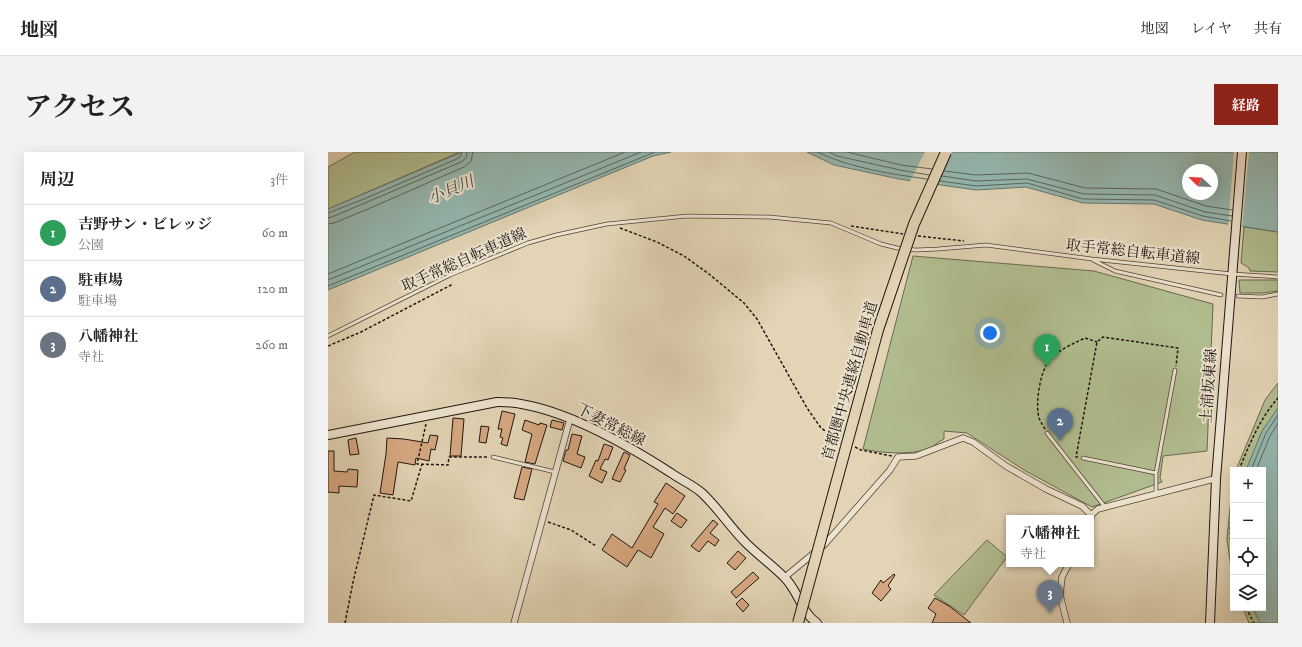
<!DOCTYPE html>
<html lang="ja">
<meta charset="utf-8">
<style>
:root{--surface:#fff;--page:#f2f2f2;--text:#222;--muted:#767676;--line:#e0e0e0;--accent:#8f2418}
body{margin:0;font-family:"IM FELL DW Pica","Noto Serif JP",serif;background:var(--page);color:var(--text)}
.controls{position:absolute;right:12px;bottom:12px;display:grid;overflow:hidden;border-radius:0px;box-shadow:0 4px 16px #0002}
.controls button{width:36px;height:36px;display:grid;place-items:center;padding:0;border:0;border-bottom:1px solid var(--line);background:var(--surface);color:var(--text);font:20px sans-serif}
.compass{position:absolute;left:854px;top:12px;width:36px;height:36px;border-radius:50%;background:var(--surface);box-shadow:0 4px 16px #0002;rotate:293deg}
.you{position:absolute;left:662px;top:181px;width:14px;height:14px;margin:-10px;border:3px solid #fff;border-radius:50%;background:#1a73e8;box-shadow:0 0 0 6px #1a73e833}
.badge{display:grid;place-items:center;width:26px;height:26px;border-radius:50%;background:var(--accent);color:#fff;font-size:13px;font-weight:700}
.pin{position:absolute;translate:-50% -33px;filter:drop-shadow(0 1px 2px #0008)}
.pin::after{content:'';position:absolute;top:21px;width:14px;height:12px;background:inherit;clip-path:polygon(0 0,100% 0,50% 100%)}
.popup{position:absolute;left:678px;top:363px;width:88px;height:52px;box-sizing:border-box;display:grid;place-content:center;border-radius:0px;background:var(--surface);filter:drop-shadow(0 1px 3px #0005);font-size:13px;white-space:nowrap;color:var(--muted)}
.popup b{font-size:15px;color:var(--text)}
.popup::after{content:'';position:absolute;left:50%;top:100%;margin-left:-8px;border:8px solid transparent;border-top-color:var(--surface)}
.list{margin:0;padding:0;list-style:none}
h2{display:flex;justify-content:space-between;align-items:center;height:52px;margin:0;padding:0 16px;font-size:17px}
h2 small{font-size:13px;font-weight:400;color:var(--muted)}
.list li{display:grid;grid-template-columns:26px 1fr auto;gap:12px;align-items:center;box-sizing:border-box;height:56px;padding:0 16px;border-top:1px solid var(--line)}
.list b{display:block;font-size:15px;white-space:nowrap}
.list p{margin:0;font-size:13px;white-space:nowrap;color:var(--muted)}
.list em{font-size:13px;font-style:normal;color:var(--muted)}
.icon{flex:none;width:22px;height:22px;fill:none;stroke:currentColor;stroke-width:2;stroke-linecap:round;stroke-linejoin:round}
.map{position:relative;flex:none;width:950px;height:471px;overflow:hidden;border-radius:0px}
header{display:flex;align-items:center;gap:24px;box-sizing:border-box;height:56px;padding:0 20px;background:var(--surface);border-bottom:1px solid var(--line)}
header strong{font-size:19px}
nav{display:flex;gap:22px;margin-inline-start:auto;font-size:14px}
.intro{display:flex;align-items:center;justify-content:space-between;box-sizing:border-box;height:96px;padding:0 24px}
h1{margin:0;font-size:28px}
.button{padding:10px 18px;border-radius:0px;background:var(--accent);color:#fff;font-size:14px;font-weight:700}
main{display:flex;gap:24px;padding:0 24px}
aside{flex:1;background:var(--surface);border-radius:0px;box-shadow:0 4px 16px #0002}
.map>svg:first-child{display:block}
</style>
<header>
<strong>地図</strong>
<nav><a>地図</a><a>レイヤ</a><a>共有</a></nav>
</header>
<div class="intro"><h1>アクセス</h1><a class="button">経路</a></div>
<main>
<aside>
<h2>周辺<small>3件</small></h2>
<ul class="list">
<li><span class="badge" style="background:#2e9e5b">1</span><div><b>吉野サン・ビレッジ</b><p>公園</p></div><em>60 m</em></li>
<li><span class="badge" style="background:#5c6f8a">2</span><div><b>駐車場</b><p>駐車場</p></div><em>120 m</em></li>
<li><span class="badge" style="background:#6b7280">3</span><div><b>八幡神社</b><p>寺社</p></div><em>260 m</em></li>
</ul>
</aside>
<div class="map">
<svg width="950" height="471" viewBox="0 0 950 471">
<rect width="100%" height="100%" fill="#e2d4b5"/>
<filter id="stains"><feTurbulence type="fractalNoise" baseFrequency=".005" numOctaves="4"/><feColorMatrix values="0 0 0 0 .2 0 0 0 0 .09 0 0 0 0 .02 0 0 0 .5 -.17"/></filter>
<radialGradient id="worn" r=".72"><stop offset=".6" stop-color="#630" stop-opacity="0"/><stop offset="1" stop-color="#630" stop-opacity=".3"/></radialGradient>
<path fill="#b1bd8f" stroke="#686950" d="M 27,0 L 132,0 L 0,57 L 0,15 Z
M 916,75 L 950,80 L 950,120 L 922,119 L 921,116 L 913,111 Z
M 585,104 L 766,119 L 885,152 L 879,299 L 835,304 L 832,326 L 834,330 L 764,355 L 696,318 L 639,281 L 616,279 L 616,287 C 610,290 604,296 597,298 C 578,303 554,301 535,297 Z
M 911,128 L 950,128 L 950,139 L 934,141 L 912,141 Z
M 950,231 L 950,471 L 921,471 L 915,456 L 935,456 L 935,318 L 908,318 L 937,248 Z
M 905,325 L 905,430 L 899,387 Z
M 659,388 L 679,405 L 636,463 L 606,443 Z"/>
<path fill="#95b8b0" stroke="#667770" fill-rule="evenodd" d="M 134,0 L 343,0 L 325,4 L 0,138 L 0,57 Z
M 479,0 L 950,0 L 950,80 L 874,68 L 826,52 L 755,51 L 698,35 L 648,38 L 571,27 L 506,13 ZM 860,18 L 884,18 L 884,42 L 860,42 Z
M 950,256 L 950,471 L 932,471 L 925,456 L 935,456 L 935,318 L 918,318 L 934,279 Z"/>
<path fill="#e2d4b5" d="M 597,0 L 624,0 L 608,35 L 581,31 Z
M 906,0 L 921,0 L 914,77 L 900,75 Z"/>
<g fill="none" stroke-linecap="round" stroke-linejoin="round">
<path stroke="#5a6660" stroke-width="1" d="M 489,0 C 523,16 562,22 599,27
M 501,0 L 509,4 L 572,18 L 601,23
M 519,0 L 573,13 L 604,17
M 616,19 L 648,23 L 700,21 L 757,36 L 828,37 L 878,54 L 904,58
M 614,24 L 648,29 L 699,27 L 756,42 L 827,43 L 877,60 L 904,64
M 612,29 L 648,34 L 699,31 L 755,47 L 826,48 L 875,64 L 903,69
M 0,61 L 36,47 L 131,6 L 133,3 L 134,0
M 0,66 L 4,65 L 133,10 L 138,6 L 139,0
M 0,72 L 6,71 L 40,57 L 136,15 L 143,9 L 145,0
M 0,122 L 297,0
M 0,128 L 313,0
M 0,134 L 327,0
M 923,318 L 938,281 L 950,263
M 928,318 L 942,284 L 950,271"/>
</g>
<path fill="#d6a780" stroke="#201510" d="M 174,259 L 187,262 L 179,294 L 173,292 L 175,286 L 172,285 L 174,277 L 170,277 Z
M 125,266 L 136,267 L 133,304 L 122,304 Z
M 197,268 L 211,273 L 212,271 L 219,273 L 207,312 L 197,310 L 204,282 L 194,278 Z
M 224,268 L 236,271 L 234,278 L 222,275 Z
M 153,274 L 161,275 L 158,291 L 151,290 Z
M 244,282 L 254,284 L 249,302 L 257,305 L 253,316 L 235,309 L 238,298 L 240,298 Z
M 102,283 L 110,284 L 107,298 L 103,297 L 101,309 L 88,306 L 87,313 L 70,310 L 65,343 L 52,341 L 58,302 L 59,286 L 76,287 L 100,291 Z
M 28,286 L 31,302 L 22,303 L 20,288 Z
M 276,292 L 285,295 L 280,308 L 277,307 L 272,317 L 279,320 L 274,331 L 261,324 L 268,308 L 270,309 Z
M 0,299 L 6,299 L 6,319 L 19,320 L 20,317 L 30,318 L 29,335 L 11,334 L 11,341 L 0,340 Z
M 296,300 L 302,303 L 296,317 L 298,318 L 292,330 L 284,327 Z
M 194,315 L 204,317 L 196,348 L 186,346 Z
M 338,331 L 357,344 L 345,362 L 337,356 L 325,375 L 336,382 L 323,406 L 310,398 L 299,415 L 274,398 L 284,382 L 304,396 L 330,352 L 326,350 Z
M 349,361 L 359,368 L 353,376 L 343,369 Z
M 385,368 L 390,372 L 382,381 L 391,388 L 387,394 L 380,389 L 371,400 L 363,394 Z
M 410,399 L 418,406 L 407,418 L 399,411 Z
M 425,420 L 431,426 L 408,446 L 403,440 Z
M 566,422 L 567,423 L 560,434 L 563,437 L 553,449 L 544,441 L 553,428 L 555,431 Z
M 414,446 L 421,453 L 415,460 L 408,452 Z
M 607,446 L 621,454 L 643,471 L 604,471 L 608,462 L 600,456 Z"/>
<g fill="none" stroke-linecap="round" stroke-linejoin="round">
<defs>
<path id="lane" d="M 765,108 L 787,119 L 893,143
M 910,144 L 934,145 L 950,142
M 0,184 L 122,123 L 200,91 L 228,83 L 279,72 L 359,64 L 441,65 L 503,71 L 553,92 L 569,96 L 588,98 L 610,97 L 658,93 L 764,107 L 904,122 L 950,125
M 719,281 L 777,355
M 165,305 L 227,320
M 755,306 L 828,321
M 828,342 L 828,321 L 847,218"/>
<path id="street" d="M 763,366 L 763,363 L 770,357 L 882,328 L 888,327
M 457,425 L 497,392 L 562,318 L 570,305 L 588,304 L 635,286 L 645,290 L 678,314 L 718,337 L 754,354 L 763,363
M 186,471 L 242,267
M 739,471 L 732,443 L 734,425 L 741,412"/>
<path id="secondary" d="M 0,283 L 169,250 C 224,249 298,292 343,321 C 353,328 365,333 374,341 C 390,356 402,375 418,391 C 430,403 444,413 456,425 C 470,438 473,460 489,471
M 882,471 L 888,327 L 914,0"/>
</defs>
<use href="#lane" stroke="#504539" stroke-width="4.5"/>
<use href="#street" stroke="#504539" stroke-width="7"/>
<use href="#secondary" stroke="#201510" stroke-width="10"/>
<path stroke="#201510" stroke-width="1.5" stroke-dasharray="3 2" stroke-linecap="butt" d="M 523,74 L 575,82
M 292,76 L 329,90 L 356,104 L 381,122 L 416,151 L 429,167 L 479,256 L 493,276 L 510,288
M 590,84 L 636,89
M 0,194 L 33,180 L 125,132
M 98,272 L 89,312 L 120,313 L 121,305 L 161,305
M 717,277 C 715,274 713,270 711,266 C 707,252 712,220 721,209 C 730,198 744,192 757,186 L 769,190
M 527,295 L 533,298 L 564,304
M 750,305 L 748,305 L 769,190 L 775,185 L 850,196 L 848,214
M 911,318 C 921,293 932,266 950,246
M 905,340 C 902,363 901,389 905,412
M 220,370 L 243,378 L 268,394
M 918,456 L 926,471
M 17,471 L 25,430 L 46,343 L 83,349 L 94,312"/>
<use href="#lane" stroke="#ece3cf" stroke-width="3"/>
<use href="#street" stroke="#ece3cf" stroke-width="5.5"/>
<use href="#secondary" stroke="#ece3cf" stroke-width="8"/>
<defs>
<path id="highway-bridge" d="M 470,471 L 550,178 L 586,72 L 618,0"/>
</defs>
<use href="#highway-bridge" stroke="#201510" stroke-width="12" stroke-linecap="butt"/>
<use href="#highway-bridge" stroke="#e2d4b5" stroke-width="10"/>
</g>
<g text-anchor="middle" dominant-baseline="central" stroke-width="4" stroke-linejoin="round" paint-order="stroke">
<g font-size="15" fill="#201510" stroke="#ece3cf">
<text transform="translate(805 100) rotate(6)">取手常総自転車道線</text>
<text transform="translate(136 108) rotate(-24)">取手常総自転車道線</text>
<text transform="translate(522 229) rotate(-74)">首都圏中央連絡自動車道</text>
<text transform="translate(881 234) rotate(-86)">土浦坂東線</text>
<text transform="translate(283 273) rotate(27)">下妻常総線</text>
</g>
<g font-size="16" font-style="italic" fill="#494e48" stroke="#ece3cf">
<text transform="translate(123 38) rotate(-23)">小貝川</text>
</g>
</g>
<rect width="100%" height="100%" filter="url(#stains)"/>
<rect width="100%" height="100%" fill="url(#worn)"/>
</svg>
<div class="controls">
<button>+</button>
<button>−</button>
<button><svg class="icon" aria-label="locate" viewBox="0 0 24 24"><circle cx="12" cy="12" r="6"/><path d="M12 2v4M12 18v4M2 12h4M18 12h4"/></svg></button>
<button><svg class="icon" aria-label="layers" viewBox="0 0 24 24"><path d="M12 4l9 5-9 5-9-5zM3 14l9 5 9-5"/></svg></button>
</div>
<svg class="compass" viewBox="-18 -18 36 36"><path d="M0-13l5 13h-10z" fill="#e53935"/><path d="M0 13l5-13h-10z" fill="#767676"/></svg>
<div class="you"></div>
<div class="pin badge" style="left:719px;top:215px;background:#2e9e5b">1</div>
<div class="pin badge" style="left:732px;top:289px;background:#5c6f8a">2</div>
<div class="pin badge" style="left:722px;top:461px;background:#6b7280">3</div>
<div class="popup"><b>八幡神社</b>寺社</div>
</div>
</main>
